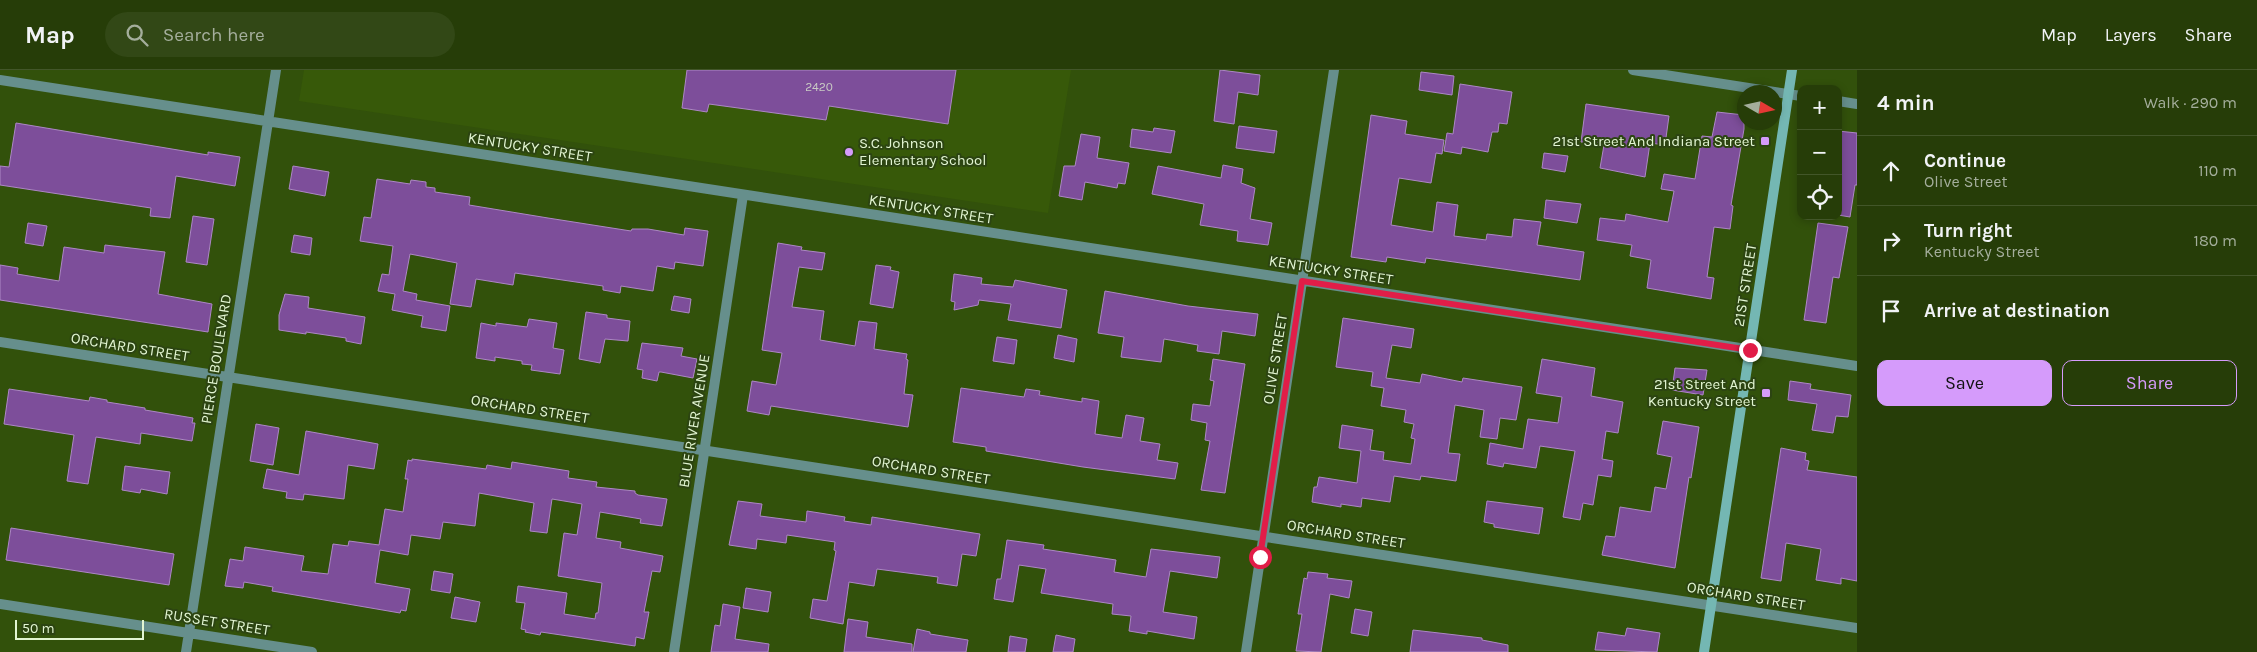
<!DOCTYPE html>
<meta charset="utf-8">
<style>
:root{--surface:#263d08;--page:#324816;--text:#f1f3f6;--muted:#a4ae9c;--line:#425629;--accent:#d59bfb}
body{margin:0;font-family:Karla,sans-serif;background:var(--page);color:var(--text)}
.controls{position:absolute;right:15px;top:15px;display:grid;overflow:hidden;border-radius:10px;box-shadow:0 2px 8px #0003}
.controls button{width:45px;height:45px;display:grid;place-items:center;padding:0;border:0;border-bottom:1px solid var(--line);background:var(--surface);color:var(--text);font:25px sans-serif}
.compass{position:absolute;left:1737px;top:15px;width:45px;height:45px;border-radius:50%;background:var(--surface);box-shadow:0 2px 8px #0003;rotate:99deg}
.scale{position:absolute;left:15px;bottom:12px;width:129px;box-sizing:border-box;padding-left:5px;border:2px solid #e2f5d2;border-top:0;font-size:14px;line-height:18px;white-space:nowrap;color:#e2f5d2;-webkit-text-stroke:4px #2c4412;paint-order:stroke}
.stop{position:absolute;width:15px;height:15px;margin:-11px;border:4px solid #e11d48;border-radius:50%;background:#fff}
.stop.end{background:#e11d48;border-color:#fff;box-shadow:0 1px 5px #0008}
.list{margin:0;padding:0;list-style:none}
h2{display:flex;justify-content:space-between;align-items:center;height:65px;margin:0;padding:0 20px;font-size:21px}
h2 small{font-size:16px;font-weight:400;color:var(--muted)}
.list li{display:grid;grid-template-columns:32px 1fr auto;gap:15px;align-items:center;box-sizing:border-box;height:70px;padding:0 20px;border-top:1px solid var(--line)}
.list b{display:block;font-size:19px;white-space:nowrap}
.list p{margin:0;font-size:16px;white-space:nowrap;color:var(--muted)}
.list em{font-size:16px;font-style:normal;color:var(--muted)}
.actions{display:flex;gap:10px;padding:15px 20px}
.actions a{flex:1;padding:11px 0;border:1px solid var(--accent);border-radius:10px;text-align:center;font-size:18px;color:var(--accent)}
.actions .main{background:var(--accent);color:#111}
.icon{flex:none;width:28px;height:28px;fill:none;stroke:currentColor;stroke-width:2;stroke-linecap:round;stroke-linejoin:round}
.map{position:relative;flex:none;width:1857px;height:582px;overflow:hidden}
header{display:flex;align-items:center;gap:30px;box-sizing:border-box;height:70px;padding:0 25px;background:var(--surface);border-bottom:1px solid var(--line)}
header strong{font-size:24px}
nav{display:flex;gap:28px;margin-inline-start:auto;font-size:18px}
.search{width:350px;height:45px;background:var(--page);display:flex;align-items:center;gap:12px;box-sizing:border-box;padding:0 18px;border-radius:28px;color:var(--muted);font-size:19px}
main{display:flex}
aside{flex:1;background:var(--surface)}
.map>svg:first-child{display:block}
</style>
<header>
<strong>Map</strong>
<div class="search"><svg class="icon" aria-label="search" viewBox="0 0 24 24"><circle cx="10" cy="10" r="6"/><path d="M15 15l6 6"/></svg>Search here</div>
<nav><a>Map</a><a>Layers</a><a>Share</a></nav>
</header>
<main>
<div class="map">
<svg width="1857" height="582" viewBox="0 0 1857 582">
<rect width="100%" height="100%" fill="#32510b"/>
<path fill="#375909" d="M 304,0 L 1071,0 L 1048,143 L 299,31 Z"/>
<path fill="#7d4e9a" stroke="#ad87c6" d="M 687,0 L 956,0 L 948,54 L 829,36 L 826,50 L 709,34 L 707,42 L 682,38 Z
M 1220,0 L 1260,5 L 1258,25 L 1238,22 L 1234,54 L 1214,51 Z
M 1421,2 L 1454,6 L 1452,25 L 1419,20 Z
M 1460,14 L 1512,22 L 1507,54 L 1499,53 L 1498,62 L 1492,62 L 1488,82 L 1462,77 L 1461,84 L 1444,81 L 1447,63 L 1453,64 Z
M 1586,34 L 1669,46 L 1665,75 L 1650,73 L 1645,107 L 1600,98 L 1604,75 L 1581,72 Z
M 1717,42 L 1744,45 L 1744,59 L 1731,135 L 1733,136 L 1730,159 L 1714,157 L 1707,207 L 1714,208 L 1711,229 L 1647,218 L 1651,190 L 1630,186 L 1632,175 L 1597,170 L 1600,148 L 1625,151 L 1626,144 L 1668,152 L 1674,121 L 1661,119 L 1664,104 L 1695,109 L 1702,66 L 1712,67 Z
M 1371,45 L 1407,51 L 1405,64 L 1444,70 L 1442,84 L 1436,83 L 1431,113 L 1399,108 L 1391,155 L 1433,162 L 1437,132 L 1458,135 L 1454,166 L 1486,170 L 1487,164 L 1512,167 L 1514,149 L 1541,152 L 1537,175 L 1584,182 L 1580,210 L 1426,188 L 1425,193 L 1387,187 L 1386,192 L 1351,187 Z
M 16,53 L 208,85 L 208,82 L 240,87 L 235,116 L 176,106 L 170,148 L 150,146 L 151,138 L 0,115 L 0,96 L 9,97 Z
M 1239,56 L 1277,61 L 1274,83 L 1236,78 Z
M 1154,58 L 1175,61 L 1171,83 L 1130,77 L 1132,59 L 1153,62 Z
M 1838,61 L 1857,63 L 1857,115 L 1855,115 L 1850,147 L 1838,145 Z
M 1081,64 L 1100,67 L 1097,88 L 1129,93 L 1125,114 L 1118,113 L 1117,118 L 1085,112 L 1082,130 L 1059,126 L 1064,96 L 1075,96 Z
M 1544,83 L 1568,86 L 1565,102 L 1542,98 Z
M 1223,95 L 1243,99 L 1241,113 L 1255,118 L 1250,149 L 1272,153 L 1268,175 L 1237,171 L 1238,161 L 1200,155 L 1204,134 L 1152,124 L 1158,96 L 1221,108 Z
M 293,96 L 329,102 L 325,126 L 289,119 Z
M 377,109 L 410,114 L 411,110 L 426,112 L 426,117 L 435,118 L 435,122 L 470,127 L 469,135 L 548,148 L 631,161 L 632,159 L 648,159 L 684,165 L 685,158 L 708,161 L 703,196 L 675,192 L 674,199 L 657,196 L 653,221 L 621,216 L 620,223 L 603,220 L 603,216 L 515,203 L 513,215 L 476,209 L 471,237 L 450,234 L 457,193 L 410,184 L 403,221 L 417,224 L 416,230 L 450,236 L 446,261 L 421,257 L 423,246 L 392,240 L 395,224 L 378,221 L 382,204 L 389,205 L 393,176 L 360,171 L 364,147 L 371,148 Z
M 1546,130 L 1581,134 L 1577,153 L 1544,148 Z
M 193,146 L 214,149 L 207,195 L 186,192 Z
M 28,153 L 47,156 L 43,176 L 25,173 Z
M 1818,153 L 1848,157 L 1839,208 L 1833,207 L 1826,253 L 1804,250 Z
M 294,165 L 312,168 L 310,185 L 291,182 Z
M 778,173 L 802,177 L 801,180 L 825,183 L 822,200 L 799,197 L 792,237 L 824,241 L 820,270 L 855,276 L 859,251 L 877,253 L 874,279 L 907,284 L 906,289 L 908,290 L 904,324 L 913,325 L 908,357 L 771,336 L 769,345 L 747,341 L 752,311 L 776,315 L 782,283 L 762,280 Z
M 105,175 L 165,182 L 158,224 L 212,234 L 208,262 L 0,230 L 0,195 L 18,198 L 17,204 L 59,211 L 64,177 L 104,183 Z
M 876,195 L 891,197 L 890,200 L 899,202 L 893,238 L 870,234 Z
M 954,204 L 982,208 L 981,214 L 1013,217 L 1015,210 L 1067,220 L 1061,258 L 1008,250 L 1011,234 L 979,230 L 978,235 L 954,240 L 955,232 L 951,231 Z
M 1105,221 L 1188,236 L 1258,244 L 1255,266 L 1222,261 L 1219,284 L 1197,281 L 1198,275 L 1164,269 L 1161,292 L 1121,287 L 1124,267 L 1098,263 Z
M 285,224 L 309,227 L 308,238 L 365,247 L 361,274 L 346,271 L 346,268 L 306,262 L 306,264 L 279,260 L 279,245 Z
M 674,226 L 691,229 L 689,243 L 671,240 Z
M 586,242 L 607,245 L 607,248 L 630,251 L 628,271 L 605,269 L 600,293 L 579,289 Z
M 1343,248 L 1414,259 L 1411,278 L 1392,275 L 1386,308 L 1420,313 L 1422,304 L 1462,312 L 1463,308 L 1522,317 L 1516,350 L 1500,348 L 1497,369 L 1480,367 L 1484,340 L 1455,335 L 1448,383 L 1460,384 L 1456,411 L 1421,406 L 1420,410 L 1394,406 L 1390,432 L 1362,428 L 1361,437 L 1341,434 L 1341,437 L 1312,432 L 1314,417 L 1317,417 L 1319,407 L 1357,413 L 1361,381 L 1339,378 L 1342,355 L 1373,360 L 1370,380 L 1384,382 L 1383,390 L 1411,394 L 1415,369 L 1411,368 L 1414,354 L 1404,352 L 1406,340 L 1381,336 L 1384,318 L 1371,316 L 1373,302 L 1336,297 Z
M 529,249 L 557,253 L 553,278 L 564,280 L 560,304 L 531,300 L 532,295 L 522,294 L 522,291 L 495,287 L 495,291 L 476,288 L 481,253 L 496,256 L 496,253 L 527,257 Z
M 1058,265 L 1077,269 L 1074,292 L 1054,288 Z
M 997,267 L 1017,270 L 1014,294 L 993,291 Z
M 642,273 L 683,278 L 681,286 L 697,289 L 693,308 L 661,302 L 659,302 L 657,311 L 642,308 L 643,300 L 637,299 Z
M 1213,289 L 1245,294 L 1225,423 L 1201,420 L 1210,371 L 1205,370 L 1207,353 L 1191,350 L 1193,334 L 1210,336 L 1214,311 L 1210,310 Z
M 1542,289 L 1595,298 L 1591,326 L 1623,332 L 1618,363 L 1606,361 L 1602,389 L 1613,391 L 1611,407 L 1598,405 L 1593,435 L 1583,433 L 1580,450 L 1563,447 L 1575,381 L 1540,376 L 1536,398 L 1504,393 L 1503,397 L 1487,394 L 1490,373 L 1523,379 L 1528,349 L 1558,353 L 1562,327 L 1536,323 Z
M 1675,298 L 1707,300 L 1703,325 L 1672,320 Z
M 1790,311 L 1811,314 L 1810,319 L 1851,325 L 1848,347 L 1836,346 L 1833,363 L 1812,360 L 1817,334 L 1788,330 Z
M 961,318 L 1024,327 L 1026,319 L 1040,321 L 1039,325 L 1082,332 L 1082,328 L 1099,331 L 1095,364 L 1122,368 L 1126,345 L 1144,348 L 1140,371 L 1160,374 L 1157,390 L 1178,393 L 1175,409 L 1083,397 L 986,381 L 986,377 L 953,372 Z
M 9,319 L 89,331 L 90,327 L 107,330 L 107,332 L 145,338 L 145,340 L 193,348 L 192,353 L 195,353 L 192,371 L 141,363 L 140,374 L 96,367 L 88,414 L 67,411 L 74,365 L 4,354 Z
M 1663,351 L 1699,357 L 1691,408 L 1689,407 L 1675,498 L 1602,485 L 1606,466 L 1615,467 L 1620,437 L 1651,442 L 1655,417 L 1666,419 L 1672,387 L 1657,384 Z
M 256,354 L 279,358 L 273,395 L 250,391 Z
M 306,361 L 378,374 L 374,399 L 348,395 L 344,429 L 304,424 L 303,430 L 286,428 L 287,422 L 263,418 L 267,399 L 299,405 Z
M 1781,378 L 1806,383 L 1805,390 L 1809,391 L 1807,400 L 1857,407 L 1857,511 L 1841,508 L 1841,514 L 1816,510 L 1821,479 L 1786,473 L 1781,511 L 1761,508 Z
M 412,389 L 486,399 L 487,395 L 511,399 L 512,392 L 569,401 L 568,408 L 597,412 L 596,417 L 635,421 L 635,423 L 638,425 L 667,429 L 662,456 L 640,453 L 641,449 L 600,442 L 596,468 L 621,472 L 620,478 L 663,486 L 660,502 L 652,501 L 644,542 L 649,542 L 644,569 L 636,567 L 635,576 L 541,562 L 540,565 L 525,562 L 526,560 L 521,559 L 525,533 L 516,532 L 518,516 L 567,523 L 564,544 L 595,549 L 596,543 L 598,543 L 602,513 L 558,506 L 564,463 L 577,465 L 582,434 L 552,429 L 547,463 L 530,461 L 534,433 L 479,423 L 475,456 L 443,452 L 440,469 L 411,465 L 408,485 L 380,480 L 375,513 L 410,519 L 406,541 L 401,540 L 400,543 L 272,521 L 273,517 L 244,512 L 243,518 L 225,516 L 230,489 L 243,491 L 245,477 L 304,486 L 301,501 L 328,504 L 333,474 L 348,476 L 349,471 L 379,475 L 385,439 L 403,442 L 408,409 L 405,409 L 408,390 L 412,391 Z
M 125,396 L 170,402 L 167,424 L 141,419 L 140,423 L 122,420 Z
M 738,431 L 762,434 L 760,446 L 806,452 L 807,441 L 845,447 L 844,451 L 871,455 L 872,447 L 980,464 L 976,486 L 962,484 L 957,516 L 937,513 L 938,507 L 877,499 L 874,516 L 849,512 L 843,554 L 810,548 L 813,529 L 827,531 L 836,481 L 834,480 L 835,472 L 787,465 L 786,473 L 757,469 L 756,479 L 729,475 Z
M 1487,431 L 1543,438 L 1539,464 L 1494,457 L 1494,454 L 1484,452 Z
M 11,458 L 174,484 L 169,515 L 6,490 Z
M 1007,470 L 1044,475 L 1043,479 L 1116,490 L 1114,502 L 1146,507 L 1151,479 L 1220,487 L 1217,508 L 1170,501 L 1163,542 L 1197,547 L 1194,569 L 1147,561 L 1147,564 L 1129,561 L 1131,546 L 1112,544 L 1113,534 L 1041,523 L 1046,499 L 1019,495 L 1013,532 L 994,529 L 997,509 L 1001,509 Z
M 434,501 L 453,504 L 450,523 L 431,520 Z
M 1308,502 L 1328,504 L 1327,508 L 1352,511 L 1349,528 L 1330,524 L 1321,582 L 1296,581 L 1302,544 L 1298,544 L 1304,508 L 1307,509 Z
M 746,518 L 771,522 L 768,542 L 743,538 Z
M 455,527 L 480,532 L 476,552 L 451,548 Z
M 723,534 L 740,537 L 735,569 L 769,574 L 768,582 L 711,582 L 715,555 L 720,556 Z
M 1355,539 L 1372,542 L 1368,566 L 1351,563 Z
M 848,549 L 868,552 L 866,567 L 912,574 L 912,582 L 844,582 Z
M 1627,558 L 1660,563 L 1657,582 L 1595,580 L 1598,562 L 1625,566 Z
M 917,559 L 930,562 L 930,564 L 968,570 L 966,582 L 913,582 Z
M 1413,560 L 1482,568 L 1482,570 L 1508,575 L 1508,582 L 1410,582 Z
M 1056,565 L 1075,569 L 1073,582 L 1053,582 Z
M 1010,566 L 1027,569 L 1025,582 L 1008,582 Z"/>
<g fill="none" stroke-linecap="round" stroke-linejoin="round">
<path stroke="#668f8c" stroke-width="10" d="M 1633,0 L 1801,26
M 0,10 L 1857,296
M 1838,31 L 1857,34
M 0,272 L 1857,558
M 0,534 L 312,582
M 186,582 L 276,0
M 674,582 L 743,125
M 1246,582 L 1334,0"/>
<path stroke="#74b7b3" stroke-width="10" d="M 1704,582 L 1792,0"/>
</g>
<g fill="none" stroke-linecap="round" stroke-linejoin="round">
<path stroke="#e11d48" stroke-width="6" d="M 1260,487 L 1302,211 L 1750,280"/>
</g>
<g fill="#d59bfb" stroke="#2c4412" stroke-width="2">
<rect x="1760" y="66" width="10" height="10" rx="2.5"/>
<circle cx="849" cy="82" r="5"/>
<rect x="1761" y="318" width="10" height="10" rx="2.5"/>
</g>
<g text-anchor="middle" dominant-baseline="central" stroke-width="4" stroke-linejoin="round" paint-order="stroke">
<g font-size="12" fill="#c9cbc4">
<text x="819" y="17">2420</text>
</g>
<g font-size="15" fill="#e2f5d2" stroke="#2c4412" text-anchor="end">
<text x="1755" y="71">21st Street And Indiana Street</text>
<text x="859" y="73" text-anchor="start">S.C. Johnson<tspan x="859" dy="17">Elementary School</tspan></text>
<text x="1756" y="314">21st Street And<tspan x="1756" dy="17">Kentucky Street</tspan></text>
</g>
<g font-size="15" fill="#e2f5d2" stroke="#2c4412">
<text transform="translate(530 77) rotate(9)">KENTUCKY STREET</text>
<text transform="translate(931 139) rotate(9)">KENTUCKY STREET</text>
<text transform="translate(1331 200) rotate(9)">KENTUCKY STREET</text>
<text transform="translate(1745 215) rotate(-81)">21ST STREET</text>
<text transform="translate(130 277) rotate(9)">ORCHARD STREET</text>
<text transform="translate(216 289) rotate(-81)">PIERCE BOULEVARD</text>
<text transform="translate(1275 289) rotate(-81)">OLIVE STREET</text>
<text transform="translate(530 339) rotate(9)">ORCHARD STREET</text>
<text transform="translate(694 351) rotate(-81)">BLUE RIVER AVENUE</text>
<text transform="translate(931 400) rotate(9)">ORCHARD STREET</text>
<text transform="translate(1346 464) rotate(9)">ORCHARD STREET</text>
<text transform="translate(1746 526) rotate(9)">ORCHARD STREET</text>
<text transform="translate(217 552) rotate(9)">RUSSET STREET</text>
</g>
</g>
</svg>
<div class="controls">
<button>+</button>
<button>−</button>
<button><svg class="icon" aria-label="locate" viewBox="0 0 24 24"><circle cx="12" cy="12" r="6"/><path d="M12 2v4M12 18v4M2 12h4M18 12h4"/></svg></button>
</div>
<svg class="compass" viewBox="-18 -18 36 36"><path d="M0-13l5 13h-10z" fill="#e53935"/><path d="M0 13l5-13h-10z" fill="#a4ae9c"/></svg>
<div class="scale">50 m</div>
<div class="stop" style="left:1260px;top:487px"></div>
<div class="stop end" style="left:1750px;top:280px"></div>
</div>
<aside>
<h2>4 min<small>Walk · 290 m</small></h2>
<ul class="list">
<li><svg class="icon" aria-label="ahead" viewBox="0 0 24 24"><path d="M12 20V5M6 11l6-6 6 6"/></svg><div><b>Continue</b><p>Olive Street</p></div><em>110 m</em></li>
<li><svg class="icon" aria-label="right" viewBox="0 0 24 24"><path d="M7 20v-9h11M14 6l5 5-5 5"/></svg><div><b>Turn right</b><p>Kentucky Street</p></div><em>180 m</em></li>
<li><svg class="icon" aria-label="arrive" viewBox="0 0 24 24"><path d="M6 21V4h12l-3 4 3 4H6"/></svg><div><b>Arrive at destination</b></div></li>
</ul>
<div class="actions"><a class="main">Save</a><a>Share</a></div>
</aside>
</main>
